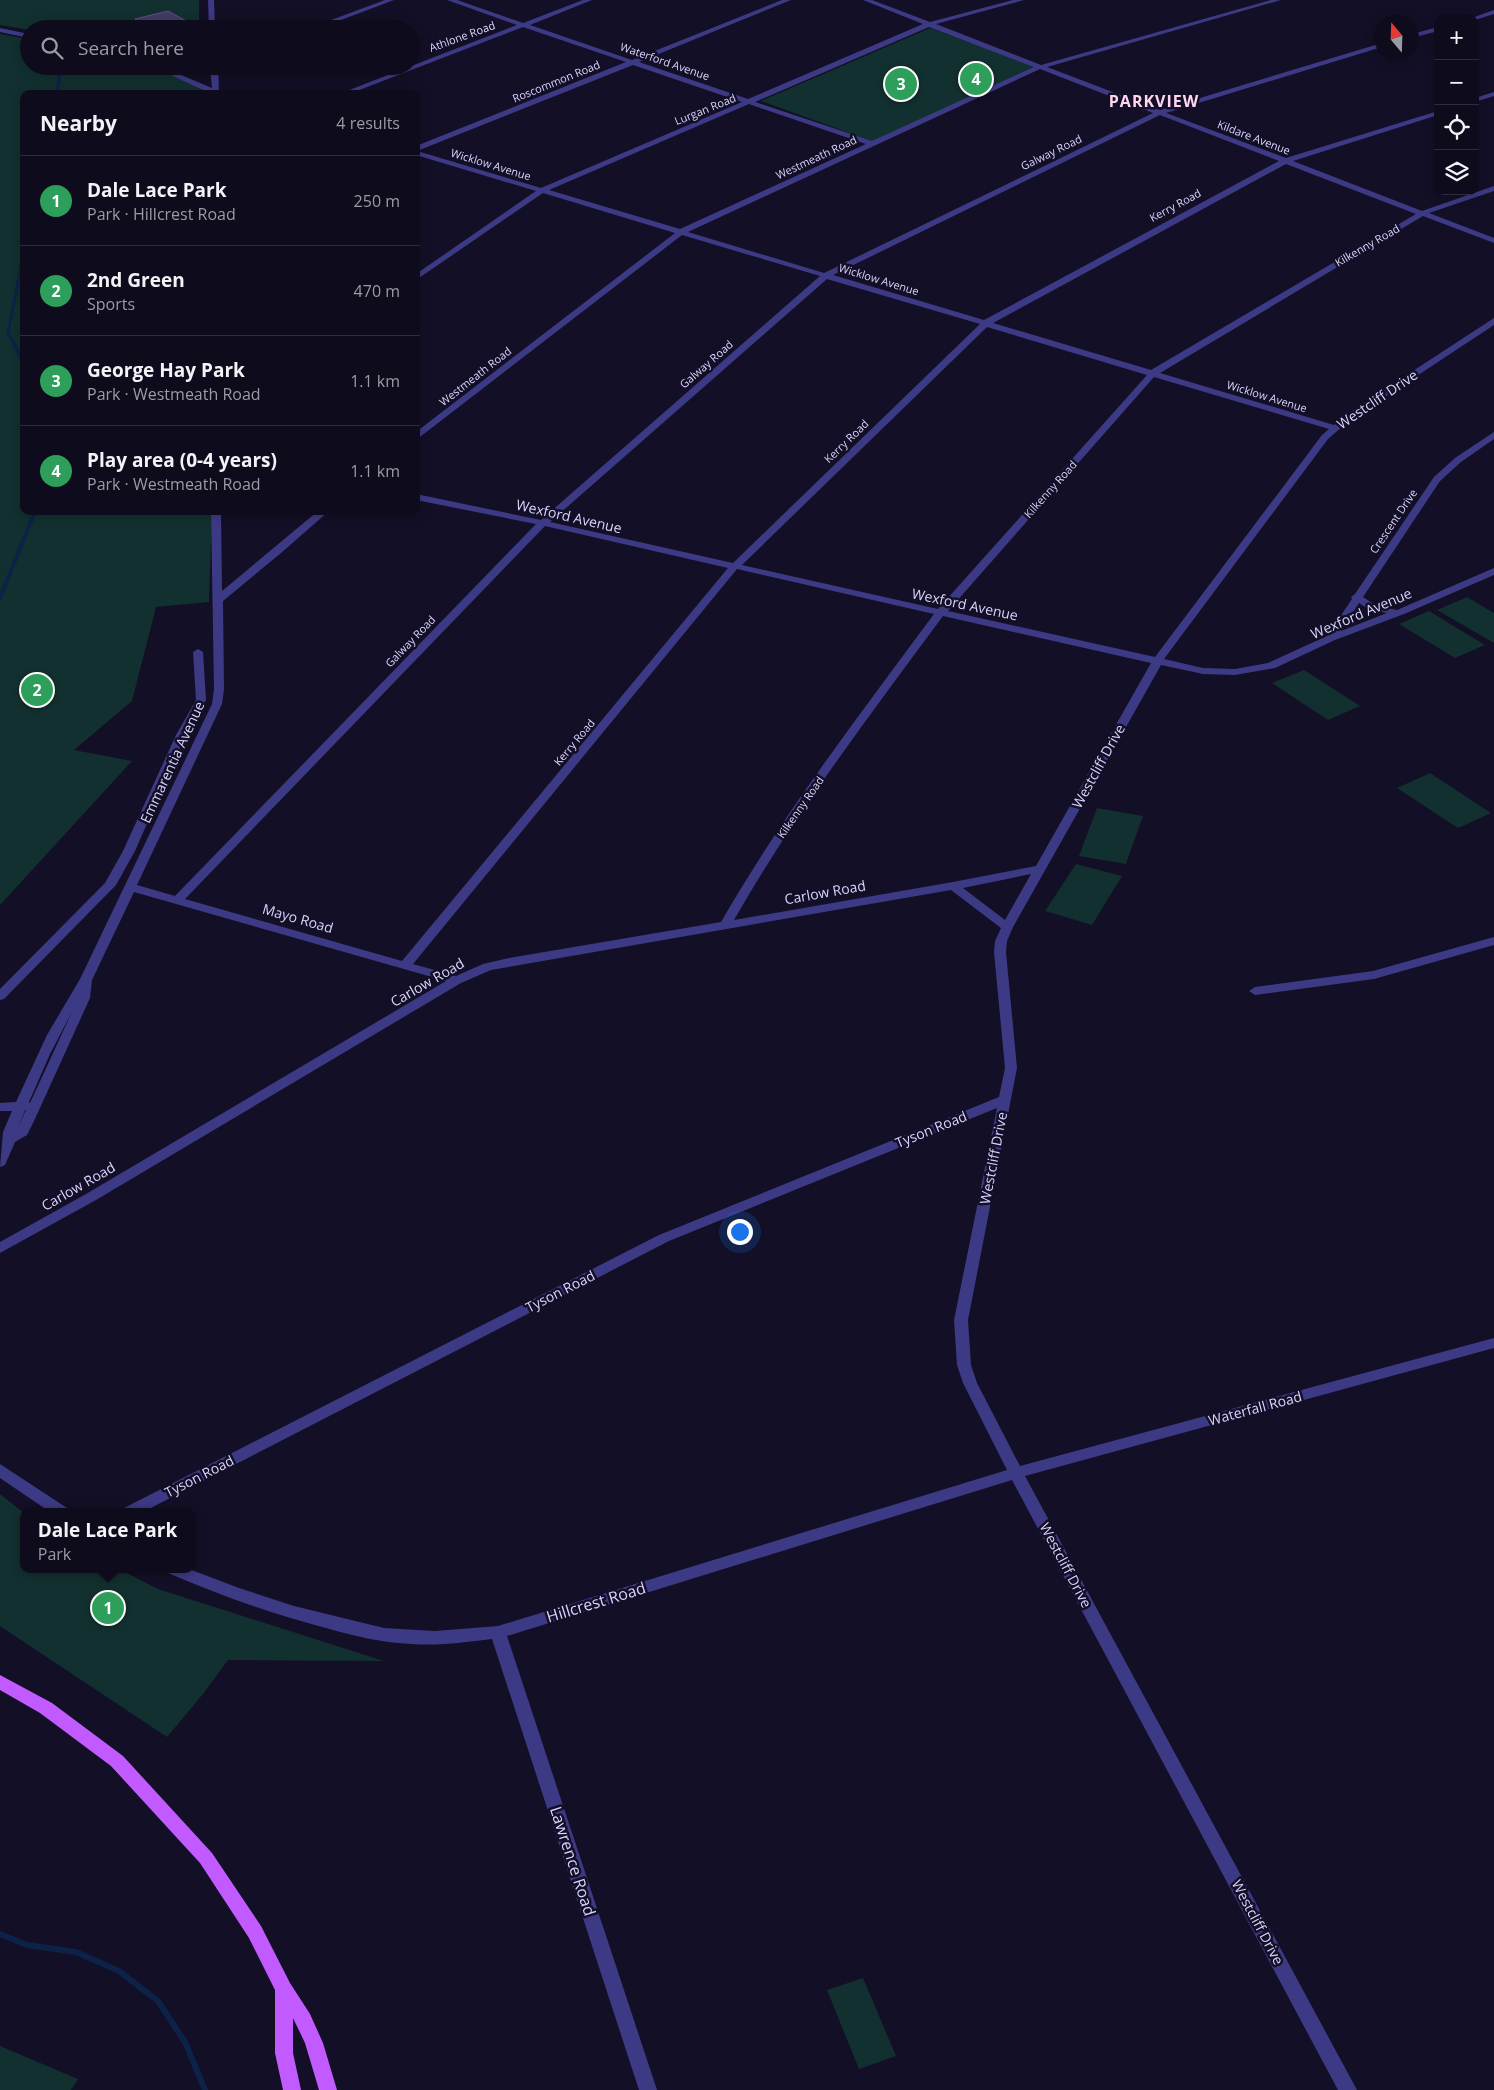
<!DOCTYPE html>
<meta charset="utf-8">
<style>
:root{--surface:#0e0b1c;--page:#1c1929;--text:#f1f3f6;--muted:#9b9ba3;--line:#2e2b3b;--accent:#1a73e8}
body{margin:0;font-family:"Open Sans",sans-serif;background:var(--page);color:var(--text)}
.controls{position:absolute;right:15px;top:15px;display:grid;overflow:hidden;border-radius:10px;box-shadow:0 2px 12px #0003}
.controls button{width:45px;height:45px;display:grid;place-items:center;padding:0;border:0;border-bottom:1px solid var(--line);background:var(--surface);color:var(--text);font:25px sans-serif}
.compass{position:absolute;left:1374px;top:15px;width:45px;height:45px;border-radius:50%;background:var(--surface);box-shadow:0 2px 12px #0003;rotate:341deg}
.you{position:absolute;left:739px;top:1231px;width:18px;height:18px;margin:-12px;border:4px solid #fff;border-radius:50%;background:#1a73e8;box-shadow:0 0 0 8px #1a73e833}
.badge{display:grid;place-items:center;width:32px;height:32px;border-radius:50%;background:var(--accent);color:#fff;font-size:16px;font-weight:700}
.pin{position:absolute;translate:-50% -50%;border:2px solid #fff;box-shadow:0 1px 5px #0006}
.popup{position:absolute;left:20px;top:1508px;width:175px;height:65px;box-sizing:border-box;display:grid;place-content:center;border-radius:10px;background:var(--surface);filter:drop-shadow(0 1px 4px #0005);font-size:16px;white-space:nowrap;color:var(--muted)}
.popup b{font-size:19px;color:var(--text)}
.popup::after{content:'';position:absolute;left:50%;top:100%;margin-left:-10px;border:10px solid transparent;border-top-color:var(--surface)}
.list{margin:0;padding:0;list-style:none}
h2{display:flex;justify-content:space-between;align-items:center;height:65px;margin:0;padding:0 20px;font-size:21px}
h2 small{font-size:16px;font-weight:400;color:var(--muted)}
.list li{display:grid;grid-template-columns:32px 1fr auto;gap:15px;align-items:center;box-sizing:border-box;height:90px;padding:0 20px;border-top:1px solid var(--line)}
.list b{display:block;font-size:19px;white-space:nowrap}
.list p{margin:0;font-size:16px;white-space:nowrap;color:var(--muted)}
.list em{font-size:16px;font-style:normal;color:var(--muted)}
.icon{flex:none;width:28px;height:28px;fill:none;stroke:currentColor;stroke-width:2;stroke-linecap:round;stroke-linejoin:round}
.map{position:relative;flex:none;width:1494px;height:2090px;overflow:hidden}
.search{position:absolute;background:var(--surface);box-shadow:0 2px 12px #0003;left:20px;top:20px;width:400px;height:55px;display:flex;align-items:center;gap:12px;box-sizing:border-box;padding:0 18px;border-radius:28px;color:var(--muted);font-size:19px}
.panel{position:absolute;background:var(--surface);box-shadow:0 2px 12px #0003;left:20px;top:90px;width:400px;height:425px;border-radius:10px}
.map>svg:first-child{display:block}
</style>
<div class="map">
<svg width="1494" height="2090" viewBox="0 0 1494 2090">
<rect width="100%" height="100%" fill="#130f26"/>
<path fill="#12302f" d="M 0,0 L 199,0 L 199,29 L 29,30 L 0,25 Z
M 930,28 L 1038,67 L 874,142 L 761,101 Z
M 0,34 L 29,39 L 29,66 L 145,66 L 216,92 L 216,94 L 24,94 L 24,511 L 212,511 L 209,602 L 156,607 L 132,701 L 74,750 L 132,761 L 0,905 Z
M 1467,597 L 1494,613 L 1494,643 L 1437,610 Z
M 1429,611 L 1485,645 L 1455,658 L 1399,624 Z
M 1304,670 L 1360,706 L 1328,720 L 1272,683 Z
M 1430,773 L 1491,813 L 1458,828 L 1397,788 Z
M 1097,808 L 1143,816 L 1126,864 L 1079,856 Z
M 1076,864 L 1122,876 L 1092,925 L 1045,911 Z
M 0,1494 L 24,1513 L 24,1569 L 119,1569 L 158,1589 L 384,1661 L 228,1660 L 203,1694 L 167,1737 L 0,1626 Z
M 863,1978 L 896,2056 L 859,2069 L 827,1990 Z
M 0,2046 L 78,2079 L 71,2090 L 0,2090 Z"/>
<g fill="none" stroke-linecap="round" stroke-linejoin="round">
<path stroke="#0c2248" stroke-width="3" d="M 57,94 L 61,66
M 16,347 L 8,333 L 24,251"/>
<path stroke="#0c2248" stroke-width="4" d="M 15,346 L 24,362
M 0,598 L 35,511"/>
<path stroke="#0c2248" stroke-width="6" d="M 0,1934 L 27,1945 L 76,1952 L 119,1971 L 158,2001 L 185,2042 L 205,2090"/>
<path fill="#3d3a85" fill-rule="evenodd" d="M 208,0 L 214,0 L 215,29 L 209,29 Z
M 385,0 L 394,0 L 317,29 L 307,29 Z
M 447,0 L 457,0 L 523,23 L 583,0 L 592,0 L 530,25 L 632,60 L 782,0 L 791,0 L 639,62 L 748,99 L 923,24 L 863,0 L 872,0 L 930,22 L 1013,0 L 1024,0 L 936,24 L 1041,65 L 1271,0 L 1281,0 L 1047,67 L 1160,110 L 1382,43 L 1382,47 L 1166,113 L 1286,158 L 1438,111 L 1438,115 L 1293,161 L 1422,211 L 1494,186 L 1494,191 L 1429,213 L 1494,238 L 1494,243 L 1423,216 L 1160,373 L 1334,425 L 1344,416 L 1494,318 L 1494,325 L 1350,420 L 1328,439 L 1164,659 L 1203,668 L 1235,669 L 1268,663 L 1327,636 L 1352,599 L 1351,597 L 1355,594 L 1434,477 L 1455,458 L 1494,432 L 1494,439 L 1461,462 L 1440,481 L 1363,597 L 1375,605 L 1397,610 L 1494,568 L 1494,575 L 1404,614 L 1335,640 L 1275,668 L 1235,675 L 1203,674 L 1161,665 L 1013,927 L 1007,941 L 1006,952 L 1017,1068 L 968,1320 L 971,1365 L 977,1383 L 1020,1466 L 1494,1338 L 1494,1348 L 1025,1476 L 1357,2090 L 1338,2090 L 1012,1480 L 507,1636 L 657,2090 L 639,2090 L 492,1639 C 466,1642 439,1646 412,1644 C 383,1643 354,1636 326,1628 C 272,1614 219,1595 168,1573 L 165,1569 L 189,1569 L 239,1588 L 294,1606 L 384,1628 L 435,1631 L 498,1626 L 1007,1470 L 963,1383 L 957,1365 L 954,1320 L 997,1108 L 669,1241 L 143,1512 L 122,1512 L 124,1508 L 659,1235 L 999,1097 L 1005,1068 L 994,952 L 995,941 L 1001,928 L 951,890 L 491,970 L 461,983 L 96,1200 L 0,1253 L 0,1242 L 86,1194 L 446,981 L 134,892 L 92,980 L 90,998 L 34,1121 L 27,1135 L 15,1142 L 5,1165 L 0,1167 L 3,1132 L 12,1111 L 0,1111 L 0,1103 L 16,1102 L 47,1035 L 80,979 L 212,704 L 214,689 L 211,511 L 221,511 L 222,591 L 318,511 L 329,511 L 281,553 L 223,601 L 224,689 L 222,704 L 137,885 L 175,896 L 536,524 L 416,500 L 416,494 L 541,520 L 820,276 L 682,235 L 416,440 L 416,432 L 675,233 L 543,193 L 416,280 L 416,274 L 536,191 L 416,155 L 416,146 L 626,62 L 523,27 L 349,94 L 339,94 L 517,25 ZM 929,27 L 1034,67 L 872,141 L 755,102 ZM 633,65 L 742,102 L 541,188 L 417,151 ZM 1040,69 L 1153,113 L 824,273 L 688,232 ZM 749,104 L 866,144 L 680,229 L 549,190 ZM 1160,115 L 1279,161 L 984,320 L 833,275 ZM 1286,164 L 1416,214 L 1151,370 L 993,323 ZM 827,279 L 980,324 L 733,563 L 550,522 ZM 987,327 L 1147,375 L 938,609 L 742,565 ZM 1154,377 L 1329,429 L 1322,435 L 1155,657 L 948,611 ZM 545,526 L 728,568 L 402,961 L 185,899 ZM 737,569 L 934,614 C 860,714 783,814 721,922 L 509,958 L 483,964 L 456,976 L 413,964 ZM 1359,603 L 1368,609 L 1387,613 L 1341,631 ZM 943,616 L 1151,663 L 1036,866 L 953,882 L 734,920 C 795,813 870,715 943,616 ZM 1031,874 L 1005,920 L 963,888 ZM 72,1012 L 30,1103 L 29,1102 L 50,1054 ZM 25,1110 L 26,1110 L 17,1129 L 24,1113 Z
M 1494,10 L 1494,14 L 1475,20 L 1469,19 Z
M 1438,27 L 1438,31 L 1412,38 L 1412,34 Z
M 0,28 L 29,34 L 29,38 L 0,32 Z
M 151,66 L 161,66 L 174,72 L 199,66 L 218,66 L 219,91 L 223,94 L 212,94 ZM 210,68 L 212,88 L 181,75 Z
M 1494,92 L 1494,96 L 1475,102 L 1475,98 Z
M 198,649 L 203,652 L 206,700 L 186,735 L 135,851 L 116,885 L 4,999 L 0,1000 L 0,989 L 105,883 L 123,851 L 176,735 L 196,700 L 193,652 Z
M 1494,937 L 1494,945 L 1374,979 L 1255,995 L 1249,991 L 1255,987 L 1373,971 Z
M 0,1464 L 67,1508 L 69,1512 L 50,1512 L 0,1478 Z"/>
<path fill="#c25bff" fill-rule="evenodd" d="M 0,1675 L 52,1703 L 123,1756 L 212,1853 L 261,1926 L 290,1983 L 310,2014 L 323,2043 L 337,2090 L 319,2090 L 305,2043 L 293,2018 L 293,2053 L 301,2090 L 283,2090 L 275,2053 L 275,1990 L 249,1938 L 200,1863 L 111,1766 L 40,1713 L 0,1690 Z"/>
</g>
<path fill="#312854" d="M 135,19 L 190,23 L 191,29 L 136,29 Z"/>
<path fill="#1d163a" d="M 190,23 L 191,29 L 186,29 L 186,24 Z"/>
<path fill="#433a66" stroke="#5a527e" d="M 168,11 L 190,23 L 186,24 L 190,27 L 186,29 L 148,29 L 149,28 L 135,19 Z"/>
<g text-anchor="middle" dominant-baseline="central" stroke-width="5" stroke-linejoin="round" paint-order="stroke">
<g font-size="11" fill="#d9d4ff" stroke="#130f26">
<text transform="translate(462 36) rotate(-20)">Athlone Road</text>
<text transform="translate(665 61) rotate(19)">Waterford Avenue</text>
<text transform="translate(556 81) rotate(-22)">Roscommon Road</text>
<text transform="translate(705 109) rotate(-22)">Lurgan Road</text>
<text transform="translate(1254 137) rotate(21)">Kildare Avenue</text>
<text transform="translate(1051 152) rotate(-26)">Galway Road</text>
<text transform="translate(816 157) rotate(-25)">Westmeath Road</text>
<text transform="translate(491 164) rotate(17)">Wicklow Avenue</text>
<text transform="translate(1175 205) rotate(-28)">Kerry Road</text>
<text transform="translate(1367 245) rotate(-30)">Kilkenny Road</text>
<text transform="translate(879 279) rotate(17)">Wicklow Avenue</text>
<text transform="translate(706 364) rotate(-41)">Galway Road</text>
<text transform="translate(475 376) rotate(-38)">Westmeath Road</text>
<text transform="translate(1267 396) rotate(17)">Wicklow Avenue</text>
<text transform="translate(846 441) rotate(-44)">Kerry Road</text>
<text transform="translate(1050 489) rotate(-48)">Kilkenny Road</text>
<text transform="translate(1393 521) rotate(-56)">Crescent Drive</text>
<text transform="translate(410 641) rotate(-46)">Galway Road</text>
<text transform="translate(574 742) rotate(-50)">Kerry Road</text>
<text transform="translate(800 807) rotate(-55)">Kilkenny Road</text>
</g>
<g font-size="14" fill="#d9d4ff" stroke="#130f26">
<text transform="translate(1377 399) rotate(-34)">Westcliff Drive</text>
<text transform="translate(569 516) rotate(13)">Wexford Avenue</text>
<text transform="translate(965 604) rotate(12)">Wexford Avenue</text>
<text transform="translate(1361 613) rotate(-23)">Wexford Avenue</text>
<text transform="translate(172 762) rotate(-65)">Emmarentia Avenue</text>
<text transform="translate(1098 766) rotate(-61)">Westcliff Drive</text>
<text transform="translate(825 892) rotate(-10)">Carlow Road</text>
<text transform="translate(298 918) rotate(16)">Mayo Road</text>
<text transform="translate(427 982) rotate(-30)">Carlow Road</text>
<text transform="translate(931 1129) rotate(-22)">Tyson Road</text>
<text transform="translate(993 1158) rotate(-79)">Westcliff Drive</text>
<text transform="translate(78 1186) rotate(-30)">Carlow Road</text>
<text transform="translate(560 1291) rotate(-27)">Tyson Road</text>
<text transform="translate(1255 1408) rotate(-15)">Waterfall Road</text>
<text transform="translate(199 1476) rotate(-27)">Tyson Road</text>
<text transform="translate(1066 1565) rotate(62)">Westcliff Drive</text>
<text transform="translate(1258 1922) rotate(62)">Westcliff Drive</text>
</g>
<g font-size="16" font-weight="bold" letter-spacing="1" fill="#ffd6f0" stroke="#130f26">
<text x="1154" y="101">PARKVIEW</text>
</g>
<g font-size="16" fill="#d9d4ff" stroke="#130f26">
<text transform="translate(596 1602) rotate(-17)">Hillcrest Road</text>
<text transform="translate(573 1861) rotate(72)">Lawrence Road</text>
</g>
</g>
</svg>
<div class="controls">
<button>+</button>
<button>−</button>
<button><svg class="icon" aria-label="locate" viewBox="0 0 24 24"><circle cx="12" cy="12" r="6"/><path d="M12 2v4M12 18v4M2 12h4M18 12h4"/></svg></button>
<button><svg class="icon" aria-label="layers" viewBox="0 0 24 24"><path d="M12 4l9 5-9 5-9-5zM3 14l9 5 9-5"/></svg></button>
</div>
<svg class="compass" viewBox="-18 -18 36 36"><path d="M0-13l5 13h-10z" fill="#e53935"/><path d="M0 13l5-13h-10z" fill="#9b9ba3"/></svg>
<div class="you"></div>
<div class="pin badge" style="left:108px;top:1608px;background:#2e9e5b">1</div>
<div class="popup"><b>Dale Lace Park</b>Park</div>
<div class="pin badge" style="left:37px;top:690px;background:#2e9e5b">2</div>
<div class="pin badge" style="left:901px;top:84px;background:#2e9e5b">3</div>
<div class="pin badge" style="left:976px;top:79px;background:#2e9e5b">4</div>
<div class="search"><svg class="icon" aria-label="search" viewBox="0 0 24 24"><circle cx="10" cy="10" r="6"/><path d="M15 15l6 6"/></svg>Search here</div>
<section class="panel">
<h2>Nearby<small>4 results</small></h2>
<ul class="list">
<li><span class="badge" style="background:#2e9e5b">1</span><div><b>Dale Lace Park</b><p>Park · Hillcrest Road</p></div><em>250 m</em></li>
<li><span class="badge" style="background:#2e9e5b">2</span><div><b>2nd Green</b><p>Sports</p></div><em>470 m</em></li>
<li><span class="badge" style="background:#2e9e5b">3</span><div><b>George Hay Park</b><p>Park · Westmeath Road</p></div><em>1.1 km</em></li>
<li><span class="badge" style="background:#2e9e5b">4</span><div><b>Play area (0-4 years)</b><p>Park · Westmeath Road</p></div><em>1.1 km</em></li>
</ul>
</section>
</div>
